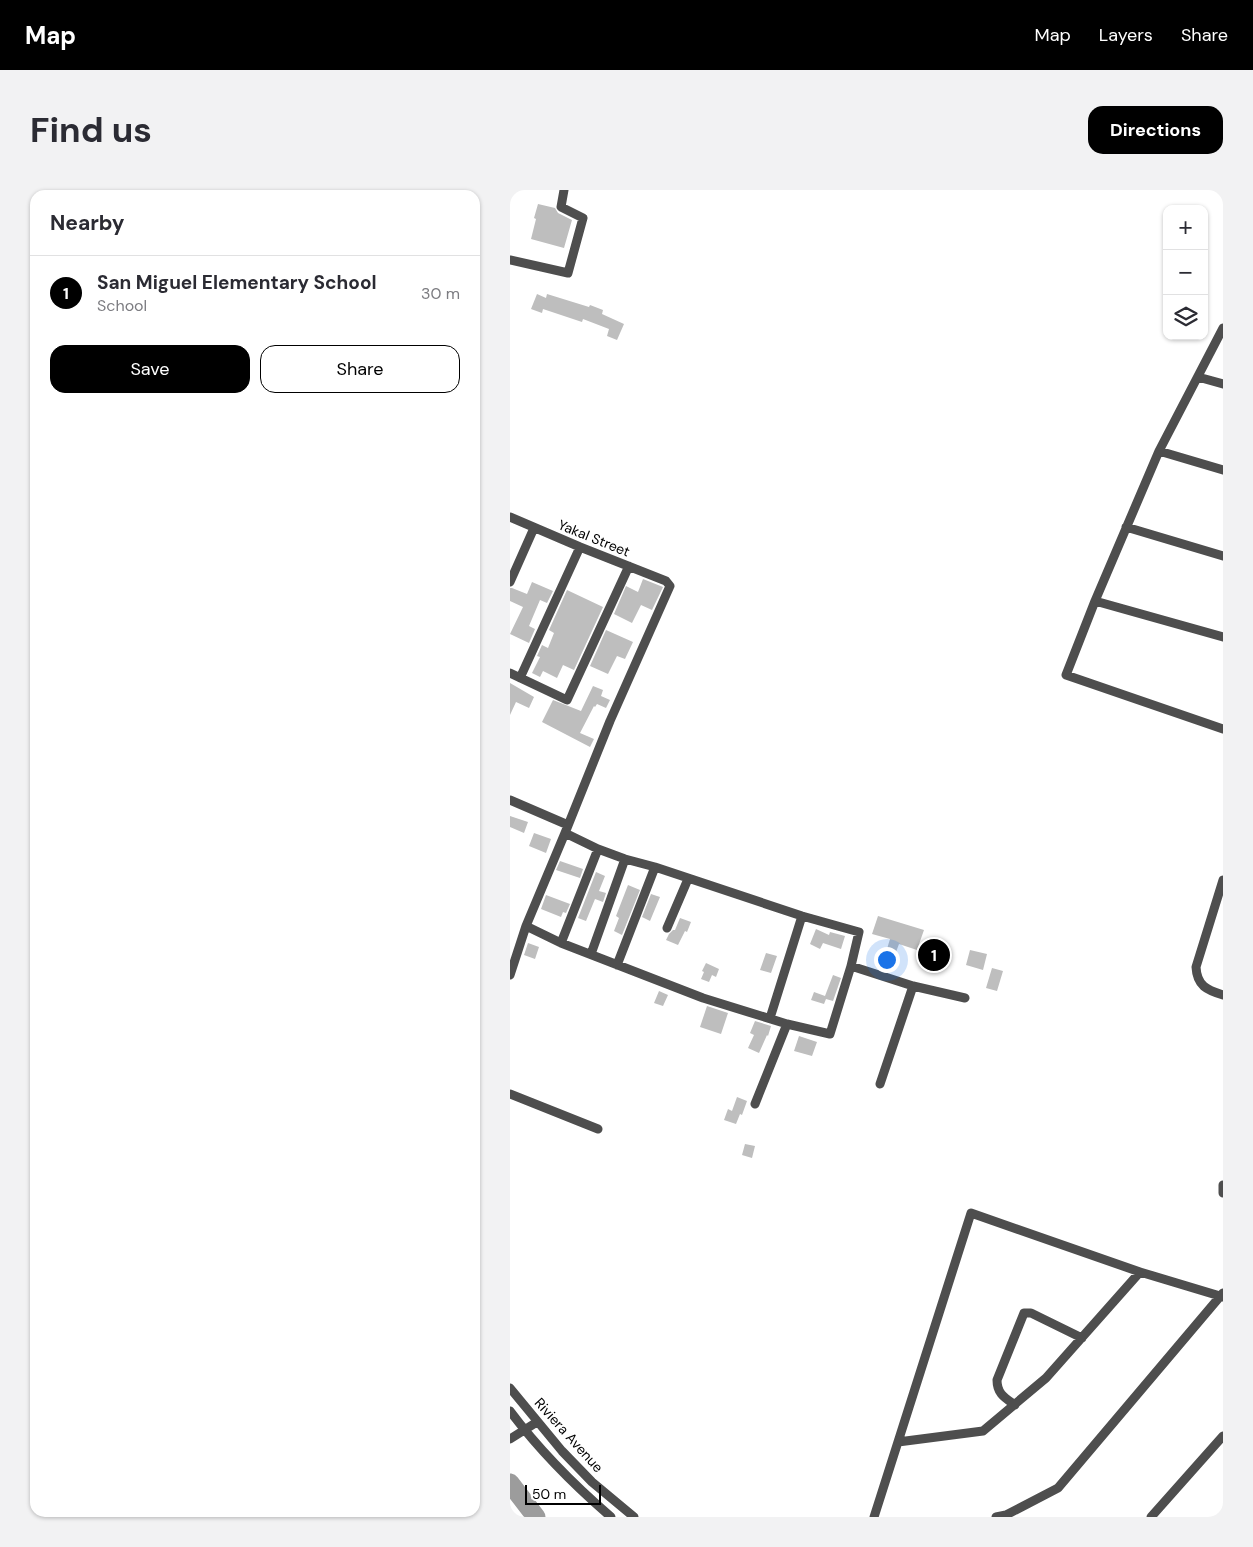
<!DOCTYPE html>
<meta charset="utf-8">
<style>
:root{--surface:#fff;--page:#f2f2f3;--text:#2b2b33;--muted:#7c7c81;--line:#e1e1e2;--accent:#000}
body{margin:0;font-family:"DM Sans",sans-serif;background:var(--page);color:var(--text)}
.controls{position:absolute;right:15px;top:15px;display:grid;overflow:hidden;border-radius:10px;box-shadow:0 1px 4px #0004}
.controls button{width:45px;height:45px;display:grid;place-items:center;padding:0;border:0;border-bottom:1px solid var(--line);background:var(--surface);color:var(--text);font:25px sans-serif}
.scale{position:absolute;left:15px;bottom:12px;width:76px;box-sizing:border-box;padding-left:5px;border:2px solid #000;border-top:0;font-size:14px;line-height:18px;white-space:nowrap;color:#000;-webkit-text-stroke:4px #fff;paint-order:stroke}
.you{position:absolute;left:376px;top:769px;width:18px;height:18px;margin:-12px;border:4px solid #fff;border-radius:50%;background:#1a73e8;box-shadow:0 0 0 8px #1a73e833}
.badge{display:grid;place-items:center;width:32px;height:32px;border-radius:50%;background:var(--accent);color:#fff;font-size:16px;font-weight:700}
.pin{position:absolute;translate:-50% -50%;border:2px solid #fff;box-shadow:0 1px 5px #0006}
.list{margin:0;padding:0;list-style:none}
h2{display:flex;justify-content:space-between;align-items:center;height:65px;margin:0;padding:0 20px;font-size:21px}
h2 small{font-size:16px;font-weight:400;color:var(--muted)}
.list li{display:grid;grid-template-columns:32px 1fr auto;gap:15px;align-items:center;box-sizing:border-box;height:75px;padding:0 20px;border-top:1px solid var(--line)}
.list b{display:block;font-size:19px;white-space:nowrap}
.list p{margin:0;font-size:16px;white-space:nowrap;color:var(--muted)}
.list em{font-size:16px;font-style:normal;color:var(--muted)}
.actions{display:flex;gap:10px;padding:15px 20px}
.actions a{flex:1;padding:11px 0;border:1px solid var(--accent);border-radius:15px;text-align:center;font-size:18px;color:var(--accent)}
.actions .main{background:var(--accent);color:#fff}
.icon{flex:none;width:28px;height:28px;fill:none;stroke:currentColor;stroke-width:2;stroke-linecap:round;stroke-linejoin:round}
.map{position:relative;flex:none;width:713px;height:1327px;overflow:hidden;border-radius:15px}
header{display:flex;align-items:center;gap:30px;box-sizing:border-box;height:70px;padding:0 25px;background:var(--accent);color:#fff}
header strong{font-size:24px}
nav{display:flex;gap:28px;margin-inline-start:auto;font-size:18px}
.intro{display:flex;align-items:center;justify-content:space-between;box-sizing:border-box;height:120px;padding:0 30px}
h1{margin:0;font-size:35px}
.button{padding:12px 22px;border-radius:15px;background:var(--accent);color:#fff;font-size:18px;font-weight:700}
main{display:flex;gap:30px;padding:0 30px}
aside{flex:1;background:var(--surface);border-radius:15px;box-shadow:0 1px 4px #0004}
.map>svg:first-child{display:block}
</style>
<header>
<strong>Map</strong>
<nav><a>Map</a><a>Layers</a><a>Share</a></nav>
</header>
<div class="intro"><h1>Find us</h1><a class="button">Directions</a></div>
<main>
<aside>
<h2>Nearby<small></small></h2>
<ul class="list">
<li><span class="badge">1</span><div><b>San Miguel Elementary School</b><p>School</p></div><em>30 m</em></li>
</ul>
<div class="actions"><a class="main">Save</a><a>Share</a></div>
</aside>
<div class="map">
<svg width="713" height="1327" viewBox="0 0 713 1327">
<rect width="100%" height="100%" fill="#fff"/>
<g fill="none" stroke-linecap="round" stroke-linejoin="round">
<path stroke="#9c9c9c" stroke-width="19" d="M 0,1293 L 26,1327"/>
</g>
<path fill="#bebebe" d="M 28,14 L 45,18 L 48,23 L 62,30 L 54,58 L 21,49 L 26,29 L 24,28 Z
M 27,104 L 36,108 L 37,104 L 79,117 L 80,115 L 93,120 L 92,124 L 114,134 L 107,150 L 97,146 L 99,139 L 73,129 L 72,132 L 33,119 L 32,123 L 21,119 Z
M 133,389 L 153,397 L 142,420 L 131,415 L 122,433 L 104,424 L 116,396 L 128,402 Z
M 22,392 L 43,401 L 37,413 L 30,410 L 19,436 L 25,439 L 19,453 L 0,444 L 13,417 L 0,411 L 0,398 L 2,398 L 17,404 Z
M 57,400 L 93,417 L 64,480 L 53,475 L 47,488 L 33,481 L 30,487 L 22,483 L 30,467 L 27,466 L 32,455 L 38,458 L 44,443 L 39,440 Z
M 96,440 L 123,452 L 115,469 L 107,466 L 98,484 L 80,476 Z
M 0,493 L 24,507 L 19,518 L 6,512 L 0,525 Z
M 83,496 L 93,500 L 91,506 L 100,510 L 96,518 L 87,514 L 85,517 L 84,516 L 70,543 L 84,549 L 80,557 L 32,532 L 43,510 L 71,521 Z
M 0,626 L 18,632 L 14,643 L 0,637 Z
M 24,643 L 41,649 L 36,663 L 19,656 Z
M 50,671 L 73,679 L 70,688 L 46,680 Z
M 86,682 L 95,686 L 89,701 L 96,703 L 93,712 L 85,709 L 76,731 L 68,728 Z
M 118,695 L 130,700 L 112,745 L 104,741 L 109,728 L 106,726 Z
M 141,704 L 150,707 L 140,731 L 132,727 Z
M 36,705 L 60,714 L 56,723 L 53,722 L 51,727 L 31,719 Z
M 368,726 L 414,740 L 407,760 L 389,754 L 386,762 L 377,759 L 380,749 L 362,744 Z
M 170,728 L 181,732 L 177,742 L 175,741 L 168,755 L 156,750 L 159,744 L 163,740 L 165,740 Z
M 306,739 L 319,745 L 320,742 L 335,746 L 331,759 L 313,753 L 310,759 L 300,754 Z
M 18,753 L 29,757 L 25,769 L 14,765 Z
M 460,760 L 477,764 L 473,780 L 456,775 Z
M 256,763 L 267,766 L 261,783 L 250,780 Z
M 196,773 L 209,779 L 206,787 L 202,785 L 199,792 L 191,789 L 194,782 L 192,781 Z
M 482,778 L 493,781 L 487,801 L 476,798 Z
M 323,785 L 331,788 L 323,811 L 316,809 L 314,814 L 301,810 L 304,802 L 315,806 Z
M 149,801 L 158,805 L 153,816 L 144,813 Z
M 197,816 L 218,823 L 211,844 L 190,837 Z
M 245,831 L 261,836 L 258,846 L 257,845 L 249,863 L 238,858 L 244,845 L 240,843 Z
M 289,846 L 307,852 L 302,866 L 284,861 Z
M 227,907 L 237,911 L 232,925 L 230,924 L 226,934 L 214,930 L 218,919 L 222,921 Z
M 235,954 L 245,956 L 242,968 L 232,965 Z"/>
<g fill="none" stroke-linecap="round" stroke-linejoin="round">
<path stroke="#4e4e4e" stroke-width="9" d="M 0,70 L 58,83 L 73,28 L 51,17 L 54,0
M 713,138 L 649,261 L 585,411 L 556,485 L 713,539
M 688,187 L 713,194
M 649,261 L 713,280
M 0,327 L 70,357 L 156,391 L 160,396 L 100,531 L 55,643 L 16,736
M 616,337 L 713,366
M 0,392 L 24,338
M 585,411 L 713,447
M 0,483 L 57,510 L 119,376
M 10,488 L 70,357
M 0,610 L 58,635
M 713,690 L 686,777 C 687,796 697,800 713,805
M 157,738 L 178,689
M 51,753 L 88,659
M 81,764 L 115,669
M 107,775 L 145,677
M 341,776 L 403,796 L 455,808
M 0,785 L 16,736 L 51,753 L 193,808 L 277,834 L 320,844 L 341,776 L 349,742 L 292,726 L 145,677 L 115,669 L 88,659 L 55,643
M 260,828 L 292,726
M 370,894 L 403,796
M 0,904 L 88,939
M 245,914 L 277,834
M 713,995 L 713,1003
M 0,1198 L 52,1261 L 82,1292 L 124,1327
M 505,1215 C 495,1208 487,1204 487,1190 L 514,1123 L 521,1123 L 572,1148
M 0,1221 C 29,1260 64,1295 101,1327
M 0,1249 L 27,1232
M 388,1252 L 473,1241 L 536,1188 L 630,1082
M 364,1327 L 461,1023 L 630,1082 L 713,1107
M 486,1327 L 496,1325 L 548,1298 L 713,1103
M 641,1327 L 713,1246"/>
</g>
<g text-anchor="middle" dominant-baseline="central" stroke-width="4" stroke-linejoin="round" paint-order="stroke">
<g font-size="14" fill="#000" stroke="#fff">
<text transform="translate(84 348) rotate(22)">Yakal Street</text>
<text transform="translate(59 1245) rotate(48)">Riviera Avenue</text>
</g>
</g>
</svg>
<div class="controls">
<button>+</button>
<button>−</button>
<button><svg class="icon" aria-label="layers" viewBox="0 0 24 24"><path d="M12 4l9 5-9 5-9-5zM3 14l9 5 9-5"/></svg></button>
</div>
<div class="scale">50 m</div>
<div class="you"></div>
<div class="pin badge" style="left:424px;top:765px">1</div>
</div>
</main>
